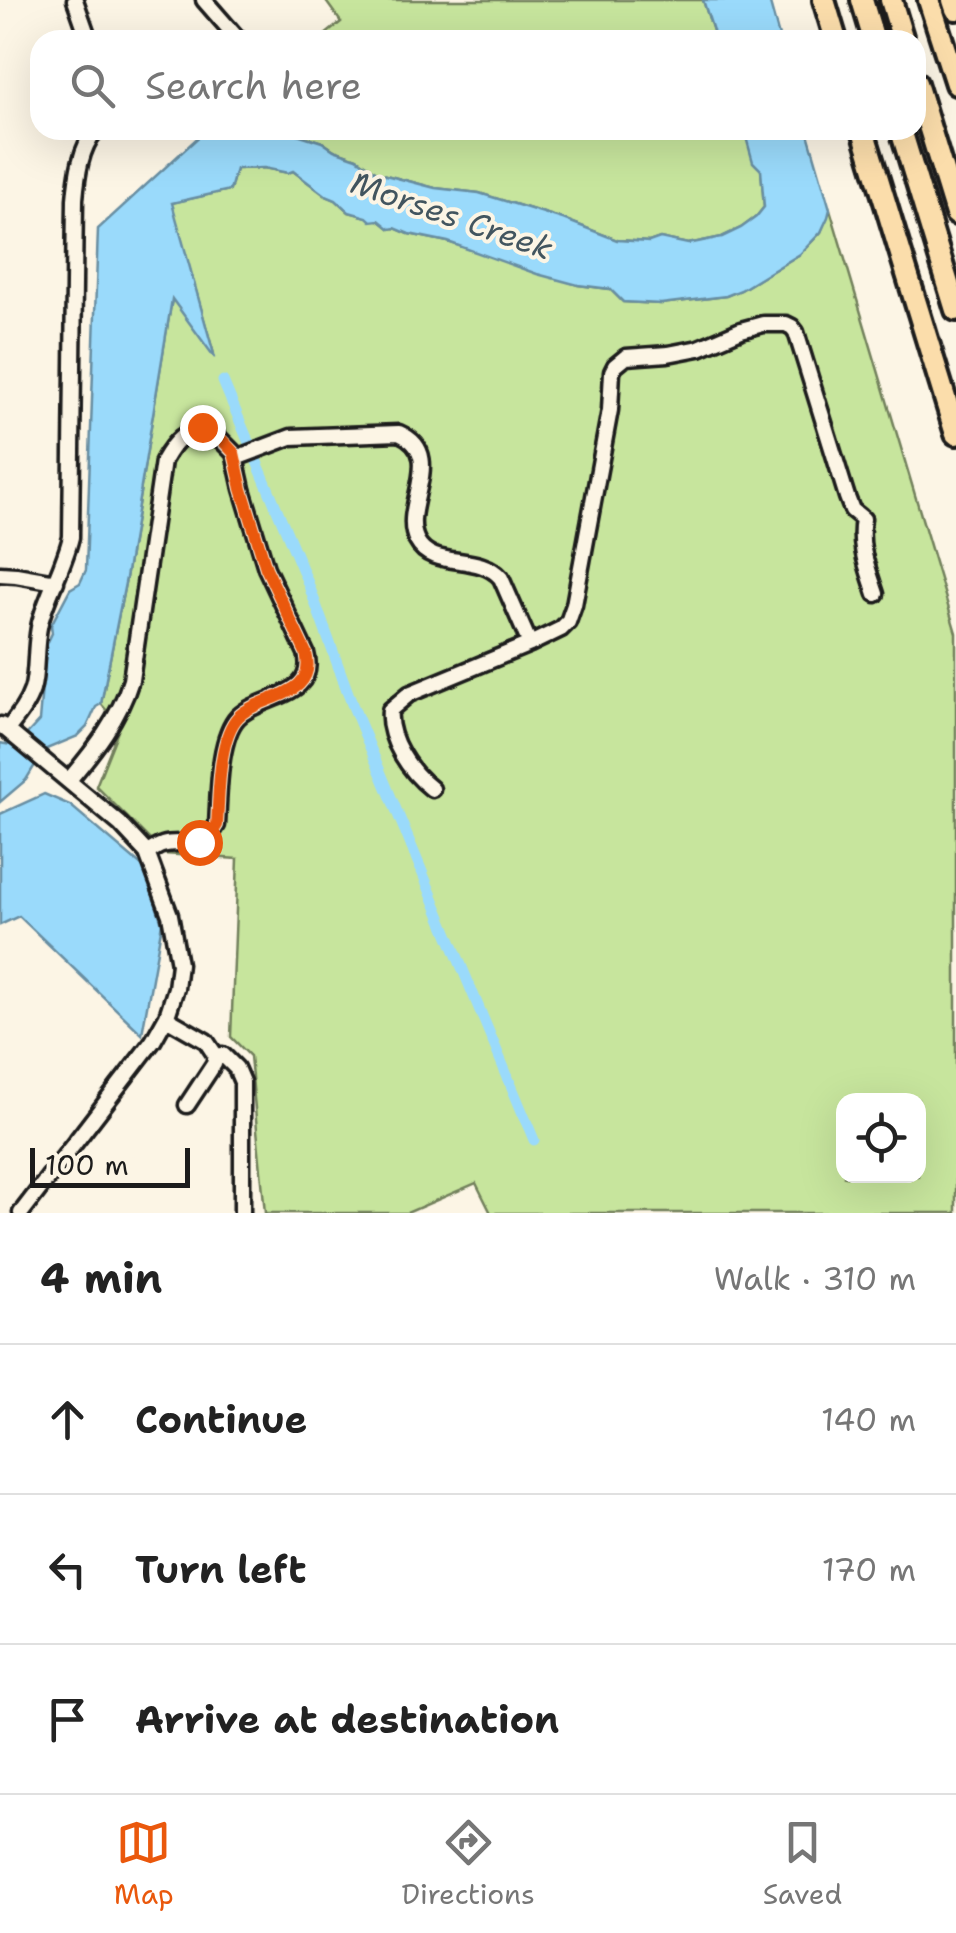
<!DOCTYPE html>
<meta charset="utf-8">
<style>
:root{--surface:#fff;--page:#f6f6f6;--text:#222;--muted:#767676;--line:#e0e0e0;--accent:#ea580c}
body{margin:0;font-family:"Shantell Sans",sans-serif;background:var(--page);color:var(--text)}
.controls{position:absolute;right:30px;bottom:30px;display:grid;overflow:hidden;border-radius:20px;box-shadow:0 10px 40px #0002}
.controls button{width:90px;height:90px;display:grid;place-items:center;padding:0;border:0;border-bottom:2px solid var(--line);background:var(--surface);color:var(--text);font:50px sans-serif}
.scale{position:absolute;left:30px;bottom:25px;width:160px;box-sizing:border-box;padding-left:10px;border:5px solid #1c1c1c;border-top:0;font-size:28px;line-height:35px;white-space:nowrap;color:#1c1c1c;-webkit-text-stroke:8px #fcf5e5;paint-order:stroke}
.stop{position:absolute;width:30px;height:30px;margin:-22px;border:8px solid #ea580c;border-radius:50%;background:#fff}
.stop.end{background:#ea580c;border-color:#fff;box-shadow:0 2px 10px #0008}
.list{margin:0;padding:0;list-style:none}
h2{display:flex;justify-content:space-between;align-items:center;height:130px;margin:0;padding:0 40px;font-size:42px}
h2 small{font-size:32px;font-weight:400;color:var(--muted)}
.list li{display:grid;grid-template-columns:65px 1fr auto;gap:30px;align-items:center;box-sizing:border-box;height:150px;padding:0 40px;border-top:2px solid var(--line)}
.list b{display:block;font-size:38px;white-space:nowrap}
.list em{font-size:32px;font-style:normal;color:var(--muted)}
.icon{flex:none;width:55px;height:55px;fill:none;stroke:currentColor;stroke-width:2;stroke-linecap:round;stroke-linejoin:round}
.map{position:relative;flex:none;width:956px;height:1213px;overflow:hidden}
.search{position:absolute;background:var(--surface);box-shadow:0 10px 40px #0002;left:30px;right:30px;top:30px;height:110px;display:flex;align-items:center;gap:25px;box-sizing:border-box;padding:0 35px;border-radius:30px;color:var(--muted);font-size:38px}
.sheet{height:580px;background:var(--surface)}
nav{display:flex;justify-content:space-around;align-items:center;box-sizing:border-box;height:140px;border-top:2px solid var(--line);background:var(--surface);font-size:28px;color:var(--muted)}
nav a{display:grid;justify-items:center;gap:5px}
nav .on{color:var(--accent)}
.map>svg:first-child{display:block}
</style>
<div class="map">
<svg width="956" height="1213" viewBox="0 0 956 1213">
<rect width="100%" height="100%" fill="#fcf5e5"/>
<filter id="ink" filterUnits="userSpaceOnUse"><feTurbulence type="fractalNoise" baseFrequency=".01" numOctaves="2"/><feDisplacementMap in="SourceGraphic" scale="20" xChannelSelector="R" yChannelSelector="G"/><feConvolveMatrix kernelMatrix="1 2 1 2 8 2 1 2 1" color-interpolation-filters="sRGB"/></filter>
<g filter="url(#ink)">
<path fill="#c7e59d" stroke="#72805c" stroke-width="2.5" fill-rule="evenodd" d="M 325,0 L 703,0 L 716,40 L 319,40 L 341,22 Z
M 285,130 L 744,130 L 761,169 L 764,207 L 756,217 L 741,228 L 722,237 L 688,244 L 660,238 L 649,242 L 617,240 L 563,219 L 479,193 L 435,188 L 378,173 L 357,158 L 334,150 L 322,142 Z
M 264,168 L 288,173 L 293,171 L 326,196 L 336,200 L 349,212 L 379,220 L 390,229 L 395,228 L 409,234 L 448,242 L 578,285 L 610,289 L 623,302 L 661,304 L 726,296 L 741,290 L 800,254 L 821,232 L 830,209 L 956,633 L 956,1213 L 491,1213 L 476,1183 L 407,1213 L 265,1213 L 250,1056 L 231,1037 L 238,859 L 164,854 L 96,786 L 120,726 L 101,704 L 126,578 L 172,298 L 214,354 L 171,203 L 230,190 L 236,169 ZM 844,1100 L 918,1100 L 918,1176 L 844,1176 Z"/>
<path fill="#9adafb" stroke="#688ea2" stroke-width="2.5" d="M 703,0 L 769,0 L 780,40 L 716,40 Z
M 206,130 L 285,130 L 322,142 L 334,150 L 357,158 L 378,173 L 435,188 L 479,193 L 563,219 L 617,240 L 649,242 L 660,238 L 688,244 L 722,237 L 741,228 L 756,217 L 764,207 L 761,170 L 753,162 L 744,130 L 807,130 L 830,209 L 828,217 L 821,232 L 800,254 L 741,290 L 726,296 L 661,304 L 623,302 L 610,289 L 578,285 L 537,274 L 448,242 L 409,234 L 395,228 L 390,229 L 379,220 L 371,221 L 367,217 L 349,212 L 336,200 L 326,196 L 293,171 L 288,173 L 264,168 L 236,169 L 230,190 L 172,203 L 215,358 L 172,299 L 126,578 L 101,704 L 96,707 L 87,727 L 78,736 L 44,750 L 26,780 L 0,802 L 0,743 L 16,746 L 39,721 L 44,664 L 46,646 L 52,633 L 51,625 L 70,589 L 80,583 L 86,570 L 98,229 Z
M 44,794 L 70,805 L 144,868 L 162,923 L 142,1034 L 19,916 L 0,925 L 0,814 Z"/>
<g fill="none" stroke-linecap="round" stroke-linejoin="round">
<path stroke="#9adafb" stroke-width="11" d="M 223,381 L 308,583 L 352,704 L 534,1140"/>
<defs>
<path id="minor" d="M 75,0 L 89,40
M 204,0 L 238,39
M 236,458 L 291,437 L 399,433 C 449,455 399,507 417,541 C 432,570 479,552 501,578 L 530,644
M 0,574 L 16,575 L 56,582
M 1,725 L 120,824 L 147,853 L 170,915 L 179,964 L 176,988 L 167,1016 L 153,1041 L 21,1213
M 7,730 C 17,717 27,705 32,690 C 38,671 34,641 41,619 C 49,591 64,566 71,537 L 75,199 C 77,176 80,148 96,130
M 69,780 C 95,749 119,719 131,680 L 163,461 C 173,443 186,427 209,428 L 234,453 L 242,489 L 266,568 L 306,653 C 318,698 261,694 238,717 C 218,738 219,796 217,825 C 201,854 186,838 162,845 C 160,845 149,852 147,853
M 432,789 C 410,772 387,739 390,710 L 409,694 L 530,644 L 561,629 L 568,622 L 574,605 L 610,410 L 612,372 L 615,366 L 626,357 L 668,354 L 699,348 L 741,330 L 763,324 L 786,324 L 792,327 L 796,332 L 847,497 L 852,510 L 863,519 C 858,546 868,569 876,594
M 166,1018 L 206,1041 L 216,1056 L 214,1064 L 187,1105
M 216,1056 L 223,1055 L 236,1068 L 242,1082 L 242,1213"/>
<path id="highway" d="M 824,0 L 836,40
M 862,0 L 874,40
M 891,0 L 903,40
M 929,0 L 956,84
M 953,0 L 956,9
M 916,83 L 956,214
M 863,130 L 956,434
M 901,130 L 956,310"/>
</defs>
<use href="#minor" stroke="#1c1c1c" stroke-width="21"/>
<use href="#highway" stroke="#1c1c1c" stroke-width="28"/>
<use href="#minor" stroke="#fcf5e5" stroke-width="14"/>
<use href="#highway" stroke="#fbddab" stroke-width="20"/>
</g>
</g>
<g fill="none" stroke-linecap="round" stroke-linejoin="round" filter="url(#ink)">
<path stroke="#ea580c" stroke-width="12" d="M 199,842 L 211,835 L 217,825 C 219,796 218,738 238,717 C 261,694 318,698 306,653 L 266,568 L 242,489 L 234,453 L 216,433 L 208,428 L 202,427"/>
</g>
<g text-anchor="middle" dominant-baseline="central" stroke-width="8" stroke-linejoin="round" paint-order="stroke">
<g font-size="32" font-style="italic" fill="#42555f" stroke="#fcf5e5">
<text transform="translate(452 215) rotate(19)">Morses Creek</text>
</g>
</g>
</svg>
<div class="controls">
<button><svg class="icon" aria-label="locate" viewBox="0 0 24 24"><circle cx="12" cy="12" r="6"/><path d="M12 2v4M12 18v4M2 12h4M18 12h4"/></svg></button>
</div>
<div class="scale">100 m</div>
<div class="stop" style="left:199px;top:842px"></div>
<div class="stop end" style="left:202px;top:427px"></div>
<div class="search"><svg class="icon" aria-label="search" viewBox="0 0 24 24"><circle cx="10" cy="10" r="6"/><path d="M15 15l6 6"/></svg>Search here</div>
</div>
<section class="sheet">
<h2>4 min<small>Walk · 310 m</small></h2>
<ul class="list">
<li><svg class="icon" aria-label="ahead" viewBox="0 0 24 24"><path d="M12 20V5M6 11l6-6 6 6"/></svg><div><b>Continue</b></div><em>140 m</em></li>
<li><svg class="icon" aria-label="left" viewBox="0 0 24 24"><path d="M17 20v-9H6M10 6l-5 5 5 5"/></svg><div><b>Turn left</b></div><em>170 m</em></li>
<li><svg class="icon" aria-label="arrive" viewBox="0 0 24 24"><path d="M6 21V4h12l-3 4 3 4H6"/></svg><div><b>Arrive at destination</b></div></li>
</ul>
</section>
<nav>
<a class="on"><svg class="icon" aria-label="map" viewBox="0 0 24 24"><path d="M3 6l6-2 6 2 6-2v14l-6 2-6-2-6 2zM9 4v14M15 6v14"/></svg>Map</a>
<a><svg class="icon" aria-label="directions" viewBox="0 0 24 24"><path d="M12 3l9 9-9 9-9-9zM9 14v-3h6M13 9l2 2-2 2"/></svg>Directions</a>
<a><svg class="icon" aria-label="saved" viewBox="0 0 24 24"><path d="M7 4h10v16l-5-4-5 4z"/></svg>Saved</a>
</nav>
